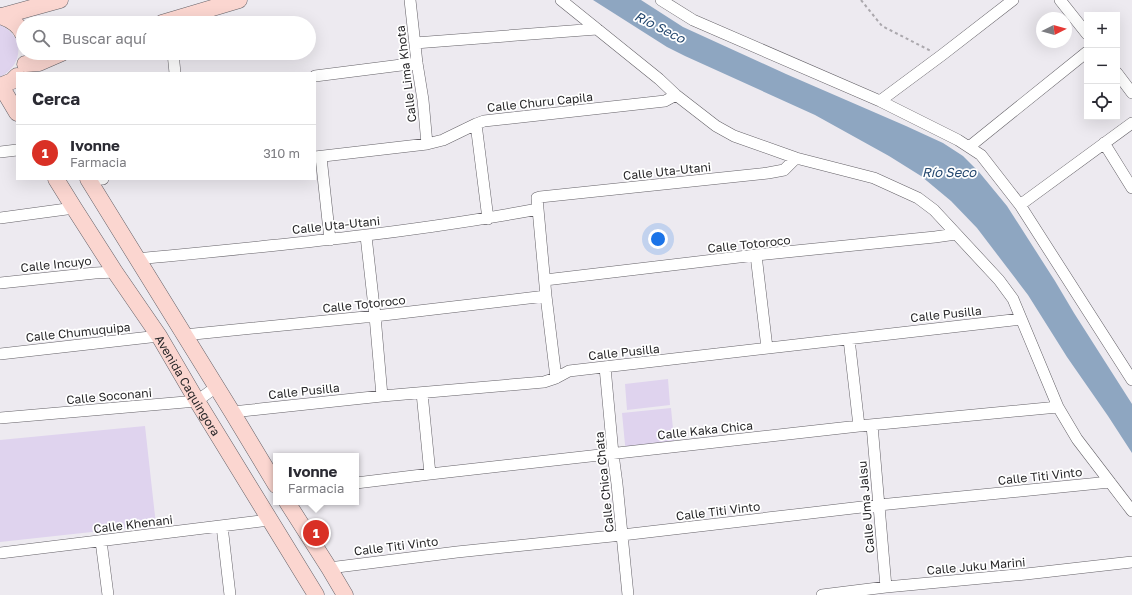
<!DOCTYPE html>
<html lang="es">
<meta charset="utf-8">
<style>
:root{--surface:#fff;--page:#f2f2f3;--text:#2b2b33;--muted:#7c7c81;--line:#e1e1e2;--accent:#d93025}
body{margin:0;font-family:"Golos Text",sans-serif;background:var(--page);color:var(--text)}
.controls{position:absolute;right:12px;top:12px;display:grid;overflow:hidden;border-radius:0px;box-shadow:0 4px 16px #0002}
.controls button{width:36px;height:36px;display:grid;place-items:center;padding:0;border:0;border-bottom:1px solid var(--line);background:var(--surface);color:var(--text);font:20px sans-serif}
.compass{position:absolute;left:1036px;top:12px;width:36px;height:36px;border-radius:50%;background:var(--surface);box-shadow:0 4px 16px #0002;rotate:84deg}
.you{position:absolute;left:658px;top:239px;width:14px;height:14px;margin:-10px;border:3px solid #fff;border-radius:50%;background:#1a73e8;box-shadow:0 0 0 6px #1a73e833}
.badge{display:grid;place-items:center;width:26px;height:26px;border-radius:50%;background:var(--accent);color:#fff;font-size:13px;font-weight:700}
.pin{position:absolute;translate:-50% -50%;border:2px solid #fff;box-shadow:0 1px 4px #0006}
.popup{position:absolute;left:273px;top:453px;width:86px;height:52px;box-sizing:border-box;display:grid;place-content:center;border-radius:0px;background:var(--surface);filter:drop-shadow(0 1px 3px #0005);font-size:13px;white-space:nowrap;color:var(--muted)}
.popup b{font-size:15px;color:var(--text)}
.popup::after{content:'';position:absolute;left:50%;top:100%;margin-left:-8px;border:8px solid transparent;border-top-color:var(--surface)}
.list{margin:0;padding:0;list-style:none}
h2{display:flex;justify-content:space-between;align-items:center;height:52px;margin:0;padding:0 16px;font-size:17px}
h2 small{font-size:13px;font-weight:400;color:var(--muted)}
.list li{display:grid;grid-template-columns:26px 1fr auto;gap:12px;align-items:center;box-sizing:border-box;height:56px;padding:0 16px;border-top:1px solid var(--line)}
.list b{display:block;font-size:15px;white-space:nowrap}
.list p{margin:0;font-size:13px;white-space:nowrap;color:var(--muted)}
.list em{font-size:13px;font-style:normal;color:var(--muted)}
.icon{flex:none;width:22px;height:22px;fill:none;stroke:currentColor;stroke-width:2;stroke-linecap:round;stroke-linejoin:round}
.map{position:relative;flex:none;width:1132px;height:595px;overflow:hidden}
.search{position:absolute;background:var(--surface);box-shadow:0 4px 16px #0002;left:16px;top:16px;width:300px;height:44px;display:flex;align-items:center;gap:10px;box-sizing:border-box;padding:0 14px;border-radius:22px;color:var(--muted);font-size:15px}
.panel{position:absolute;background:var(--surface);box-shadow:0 4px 16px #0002;left:16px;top:72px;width:300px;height:108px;border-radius:0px}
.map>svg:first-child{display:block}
</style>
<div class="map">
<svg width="1132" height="595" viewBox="0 0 1132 595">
<rect width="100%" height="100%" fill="#edeaf0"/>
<path fill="#dfd3ee" d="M 0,25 C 25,36 24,65 0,77 Z
M 668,379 L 670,405 L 627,410 L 625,384 Z
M 671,408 L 675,450 L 626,455 L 622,413 Z
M 145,426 L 156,525 L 0,542 L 0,440 Z"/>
<path fill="#8ea6c1" d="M 593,0 L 641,0 L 683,27 L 786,74 L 906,126 L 943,143 L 963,156 L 979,172 L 1007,206 L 1055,281 L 1074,313 L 1132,404 L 1132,453 L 1108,416 L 1067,357 L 1028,295 L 977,228 L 951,201 L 921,176 L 889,156 L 815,115 L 685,56 L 667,47 Z"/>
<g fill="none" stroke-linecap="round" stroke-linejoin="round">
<defs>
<path id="street" d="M 410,0 L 417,63 L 423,100 L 427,144
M 561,0 L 659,79 L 676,95 L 716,126 L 734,136 L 796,158 L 874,178 L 918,198 L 934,210 L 999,280 L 1013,299 L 1058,407 L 1077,439 L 1132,511
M 661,0 L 693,20 L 880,101 L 958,140 L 981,155 L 1020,205 L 1132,380
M 1060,0 L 1087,34
M 415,43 L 597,29
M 173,53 L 175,73
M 1117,73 L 1132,93
M 315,76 L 417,63
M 880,101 L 942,55 L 1013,0
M 476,124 L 488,219
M 1104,143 L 1132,188
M 969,147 L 1087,52
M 0,152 L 17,150
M 315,157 L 427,144 L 443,140 L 476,124 L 484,121 L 665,101 L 676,95
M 321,157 L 330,240
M 89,180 L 103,179
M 1020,205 L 1132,123
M 0,218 L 74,208
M 366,236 L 375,316 L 382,396
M 756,255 L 767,348
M 137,259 C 271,246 405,234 538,209
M 545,280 L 756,255 L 935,237 L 956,234
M 0,283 L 95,273 L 115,272
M 184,335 L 375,316 L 546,296
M 849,339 L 859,426
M 0,354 L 159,336
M 605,367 L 613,454 L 617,484 L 628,595
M 556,378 L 546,296 L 537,198 L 540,197 L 768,173 L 784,170 L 796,158
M 422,393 L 430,474
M 232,412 L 382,396 L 544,382 L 556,378 L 569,371 L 1021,319
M 0,418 L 197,401 L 216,387
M 872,425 L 886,587
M 356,483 L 430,474 L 859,426 L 1058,407
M 222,526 L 230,595
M 101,541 L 108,595
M 0,553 L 269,520
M 329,568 L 457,552 L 622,535 L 879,505 L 1110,482
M 822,595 L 886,587 L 1026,574 L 1132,562"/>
<g id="secondary">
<path d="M 0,16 C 10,19 19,25 23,34"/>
<path d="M 2,16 L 60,0"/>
<path d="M 162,23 L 239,0"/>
<path d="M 25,64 L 39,63 L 62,53"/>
<path d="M 0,86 L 12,81 L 17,76"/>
<path d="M 1,86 L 17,113"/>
<path id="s1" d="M 56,179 L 74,208 L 115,272 L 159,336 L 197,401 L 316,595"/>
<path d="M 88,179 L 232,412 L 276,485"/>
<path d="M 287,502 L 329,568 L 345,595"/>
</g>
</defs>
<use href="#street" stroke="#646167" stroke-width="12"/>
<use href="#secondary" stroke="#646167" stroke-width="17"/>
<path stroke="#aba8ad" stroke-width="2" stroke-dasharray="3 3" stroke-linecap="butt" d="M 861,0 L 882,26 L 931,51"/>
<use href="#street" stroke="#fff" stroke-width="11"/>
<use href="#secondary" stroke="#fbd6d0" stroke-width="16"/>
</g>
<g text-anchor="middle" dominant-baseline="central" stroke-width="3.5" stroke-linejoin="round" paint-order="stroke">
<g font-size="12" fill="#282729" stroke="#fff">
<text transform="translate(406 74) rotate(-97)">Calle Lima Khota</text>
<text transform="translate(540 102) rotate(-6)">Calle Churu Capila</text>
<text transform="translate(667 171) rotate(-6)">Calle Uta-Utani</text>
<text transform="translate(336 225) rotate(-6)">Calle Uta-Utani</text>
<text transform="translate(749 244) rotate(-6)">Calle Totoroco</text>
<text transform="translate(56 264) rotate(-6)">Calle Incuyo</text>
<text transform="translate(364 304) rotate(-6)">Calle Totoroco</text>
<text transform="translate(946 314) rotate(-6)">Calle Pusilla</text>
<text transform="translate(78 332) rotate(-6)">Calle Chumuquipa</text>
<text transform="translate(624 352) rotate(-6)">Calle Pusilla</text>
<text stroke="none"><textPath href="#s1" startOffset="245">Avenida Caquingora</textPath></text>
<text transform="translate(304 391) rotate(-6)">Calle Pusilla</text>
<text transform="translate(109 396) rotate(-5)">Calle Soconani</text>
<text transform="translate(705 430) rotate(-6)">Calle Kaka Chica</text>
<text transform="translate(1040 476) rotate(-6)">Calle Titi Vinto</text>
<text transform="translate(604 482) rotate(-96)">Calle Chica Chata</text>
<text transform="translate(866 507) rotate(-95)">Calle Uma Jalsu</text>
<text transform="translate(718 511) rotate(-7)">Calle Titi Vinto</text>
<text transform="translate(133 524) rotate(-7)">Calle Khenani</text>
<text transform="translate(396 546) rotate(-7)">Calle Titi Vinto</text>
<text transform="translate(976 566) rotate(-5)">Calle Juku Marini</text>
</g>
<g font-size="13" font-style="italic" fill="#25486f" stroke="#fff">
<text transform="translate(660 27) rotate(27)">Río Seco</text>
<text x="949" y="172">Río Seco</text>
</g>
</g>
</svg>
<div class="controls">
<button>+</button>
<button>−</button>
<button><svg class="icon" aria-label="locate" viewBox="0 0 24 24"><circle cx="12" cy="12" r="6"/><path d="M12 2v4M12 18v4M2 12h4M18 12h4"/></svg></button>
</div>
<svg class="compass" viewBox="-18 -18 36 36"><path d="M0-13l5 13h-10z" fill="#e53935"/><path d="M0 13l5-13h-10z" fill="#7c7c81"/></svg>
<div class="you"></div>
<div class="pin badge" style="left:316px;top:533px">1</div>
<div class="popup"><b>Ivonne</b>Farmacia</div>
<div class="search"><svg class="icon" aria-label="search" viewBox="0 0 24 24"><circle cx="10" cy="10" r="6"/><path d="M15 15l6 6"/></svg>Buscar aquí</div>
<section class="panel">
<h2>Cerca<small></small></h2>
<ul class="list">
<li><span class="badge">1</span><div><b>Ivonne</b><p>Farmacia</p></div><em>310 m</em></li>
</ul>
</section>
</div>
